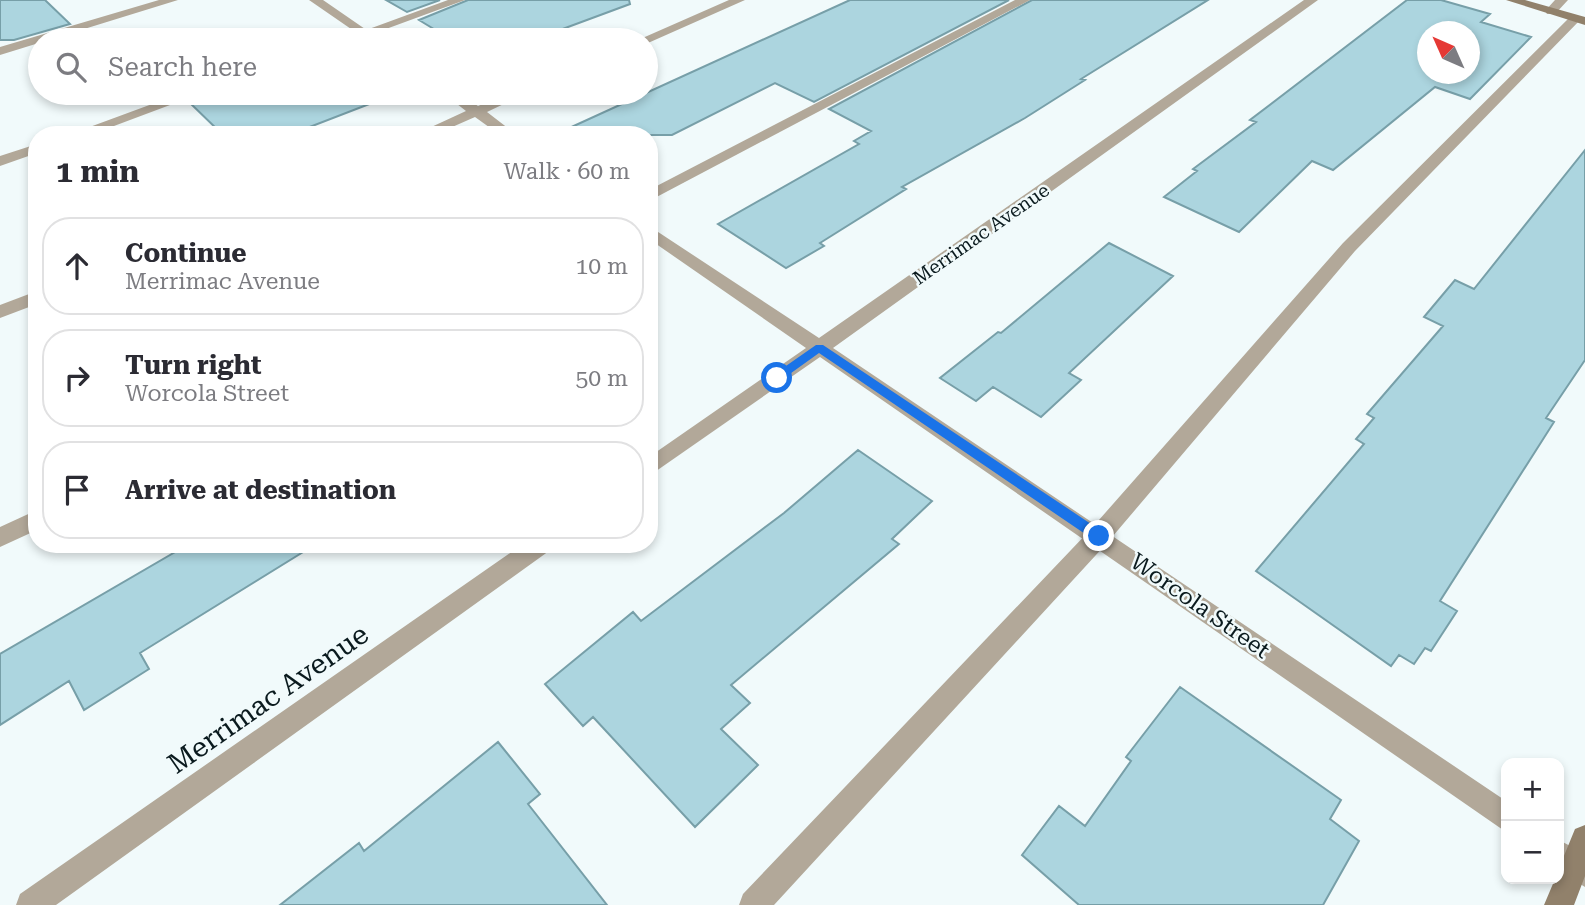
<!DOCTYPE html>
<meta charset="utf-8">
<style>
:root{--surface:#fff;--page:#f7f7f7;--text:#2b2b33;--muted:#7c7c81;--line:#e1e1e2}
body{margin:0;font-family:"Roboto Serif",serif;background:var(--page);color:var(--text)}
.controls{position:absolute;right:21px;bottom:21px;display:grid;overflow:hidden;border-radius:14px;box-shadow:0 4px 10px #0003}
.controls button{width:63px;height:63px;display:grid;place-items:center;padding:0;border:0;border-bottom:2px solid var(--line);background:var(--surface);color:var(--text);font:35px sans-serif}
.compass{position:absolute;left:1417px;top:21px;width:63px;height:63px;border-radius:50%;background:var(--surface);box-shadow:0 4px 10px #0003;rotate:315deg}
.stop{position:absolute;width:21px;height:21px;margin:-16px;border:5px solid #1a73e8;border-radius:50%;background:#fff}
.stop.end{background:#1a73e8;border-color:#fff;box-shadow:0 2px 7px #0008}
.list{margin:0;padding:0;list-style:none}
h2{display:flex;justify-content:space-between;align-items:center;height:91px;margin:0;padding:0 28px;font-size:30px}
h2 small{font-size:23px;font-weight:400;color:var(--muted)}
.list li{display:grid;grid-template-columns:46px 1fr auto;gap:21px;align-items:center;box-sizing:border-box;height:98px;margin:0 14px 14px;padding:0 14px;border:2px solid var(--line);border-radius:28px}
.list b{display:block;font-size:26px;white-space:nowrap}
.list p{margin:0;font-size:23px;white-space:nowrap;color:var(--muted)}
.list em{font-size:23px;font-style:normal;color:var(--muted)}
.icon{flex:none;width:38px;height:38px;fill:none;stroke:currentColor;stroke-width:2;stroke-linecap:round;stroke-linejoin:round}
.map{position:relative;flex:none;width:1585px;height:905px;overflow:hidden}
.search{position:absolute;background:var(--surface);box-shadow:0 4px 10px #0003;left:28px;top:28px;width:630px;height:77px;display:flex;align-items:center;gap:18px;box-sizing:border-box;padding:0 24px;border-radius:38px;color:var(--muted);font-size:26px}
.panel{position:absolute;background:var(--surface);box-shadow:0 4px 10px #0003;left:28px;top:126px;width:630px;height:427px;border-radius:28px}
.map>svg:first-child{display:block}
</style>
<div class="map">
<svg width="1585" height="905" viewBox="0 0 1585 905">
<rect width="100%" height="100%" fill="#f1fafb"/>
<path fill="#acd5df" stroke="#779fa8" stroke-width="2" fill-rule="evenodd" d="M 0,0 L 45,0 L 70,24 L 14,40 L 0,40 Z
M 386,0 L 440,0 L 407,12 Z
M 468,0 L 629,0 L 630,4 L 533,40 L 452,40 L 419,20 Z
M 850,0 L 1009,0 L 814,102 L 775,83 L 672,135 L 554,135 Z
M 1032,0 L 1208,0 L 1081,79 L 1085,80 L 1025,118 L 902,187 L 906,189 L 820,243 L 824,246 L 786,268 L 718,224 L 859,144 L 854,141 L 871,131 L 829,109 Z
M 1407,0 L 1441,0 L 1490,14 L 1481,22 L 1531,37 L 1470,99 L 1435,87 L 1333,170 L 1312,161 L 1239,232 L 1164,197 L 1197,171 L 1193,169 L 1256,122 L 1250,120 ZM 1427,32 L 1469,32 L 1469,74 L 1427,74 Z
M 205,93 L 390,93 L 390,96 L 289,135 L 223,135 L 188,101 Z
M 1585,150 L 1585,360 L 1546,418 L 1554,422 L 1440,601 L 1457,611 L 1431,651 L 1425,648 L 1414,664 L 1399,655 L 1391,666 L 1256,571 L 1364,444 L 1356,439 L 1374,418 L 1367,414 L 1443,326 L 1424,317 L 1455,280 L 1474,289 Z
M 1109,243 L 1173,276 L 1069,373 L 1081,380 L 1041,417 L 993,387 L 976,401 L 940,378 L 998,332 L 1001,333 Z
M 858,450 L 932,501 L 892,539 L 899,544 L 731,685 L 750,703 L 721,729 L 758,765 L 695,827 L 593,717 L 583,726 L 545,684 L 633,612 L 641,621 L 784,513 Z
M 189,544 L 316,544 L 140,653 L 149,669 L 84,710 L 69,681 L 0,725 L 0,654 Z
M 1180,687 L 1341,800 L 1330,819 L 1359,841 L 1323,905 L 1079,905 L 1022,855 L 1059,806 L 1085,826 L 1131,761 L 1126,757 Z
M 498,742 L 540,794 L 528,804 L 607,905 L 280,905 L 359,843 L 364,851 Z"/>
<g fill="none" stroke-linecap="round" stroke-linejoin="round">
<path fill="#b2a899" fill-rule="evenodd" d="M 448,0 L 465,0 L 356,40 L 339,40 Z
M 1015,0 L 1030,0 L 649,201 L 649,190 Z
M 1572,15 L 1582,18 L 1355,251 L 1107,543 L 774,905 L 739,905 L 743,894 L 1091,529 L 1343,243 Z
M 182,93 L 202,93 L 90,135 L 68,135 Z
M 37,144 L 37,153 L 0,166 L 0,156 Z
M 37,510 L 37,530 L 0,547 L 0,527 Z"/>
<path fill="#b2a899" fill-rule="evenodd" d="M 159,0 L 178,0 L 0,55 L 0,47 Z
M 309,0 L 323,0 L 381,40 L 367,40 Z
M 729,0 L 745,0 L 648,43 L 638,40 Z
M 1304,0 L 1318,0 L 833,348 L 1506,801 L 1506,832 L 820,357 L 649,476 L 649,457 L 806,348 L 649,239 L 649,226 L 819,338 Z
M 1555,0 L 1568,0 L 1555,14 L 1547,14 L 1545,11 Z
M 443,93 L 459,93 L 478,106 L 509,93 L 527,93 L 487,112 L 517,135 L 500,135 L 475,117 L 434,135 L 414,135 L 466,111 Z
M 37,291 L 37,304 L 0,318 L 0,305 Z
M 523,544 L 552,544 L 549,551 L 56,905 L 16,905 L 20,894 Z
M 1559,840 L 1585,854 L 1585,887 L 1559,871 Z"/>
<path fill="#91816b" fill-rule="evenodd" d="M 1506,0 L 1525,0 L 1585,17 L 1585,25 Z
M 1585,825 L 1585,876 L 1574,905 L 1544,905 L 1555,879 L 1559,879 L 1559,868 L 1575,829 Z"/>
</g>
<path fill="#1a73e8" d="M 816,345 L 823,345 L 1103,532 L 1103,540 L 1094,540 L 819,353 L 780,381 L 773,381 L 773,375 Z"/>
<g text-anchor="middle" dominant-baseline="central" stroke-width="5" stroke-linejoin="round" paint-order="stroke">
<g font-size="19" fill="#0a1a1e" stroke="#f1fafb">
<text transform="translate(981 234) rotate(-35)">Merrimac Avenue</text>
</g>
<g font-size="23" fill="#0a1a1e" stroke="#f1fafb">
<text transform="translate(1200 606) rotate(35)">Worcola Street</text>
</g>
<g font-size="28" fill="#0a1a1e" stroke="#f1fafb">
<text transform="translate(268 699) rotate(-35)">Merrimac Avenue</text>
</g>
</g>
</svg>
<div class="controls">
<button>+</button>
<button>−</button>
</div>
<svg class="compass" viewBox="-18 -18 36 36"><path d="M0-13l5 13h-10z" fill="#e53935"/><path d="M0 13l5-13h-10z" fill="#7c7c81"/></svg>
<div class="stop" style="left:777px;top:378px"></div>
<div class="stop end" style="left:1099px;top:536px"></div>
<div class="search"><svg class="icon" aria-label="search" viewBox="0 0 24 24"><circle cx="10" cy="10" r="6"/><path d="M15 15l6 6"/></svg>Search here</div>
<section class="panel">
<h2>1 min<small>Walk · 60 m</small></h2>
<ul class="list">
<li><svg class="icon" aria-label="ahead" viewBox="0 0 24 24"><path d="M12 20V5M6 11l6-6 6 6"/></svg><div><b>Continue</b><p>Merrimac Avenue</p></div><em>10 m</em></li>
<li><svg class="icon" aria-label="right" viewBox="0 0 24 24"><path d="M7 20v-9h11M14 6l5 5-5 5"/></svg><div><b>Turn right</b><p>Worcola Street</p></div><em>50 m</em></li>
<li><svg class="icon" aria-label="arrive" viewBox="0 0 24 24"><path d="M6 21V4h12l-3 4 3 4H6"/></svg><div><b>Arrive at destination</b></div></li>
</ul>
</section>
</div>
